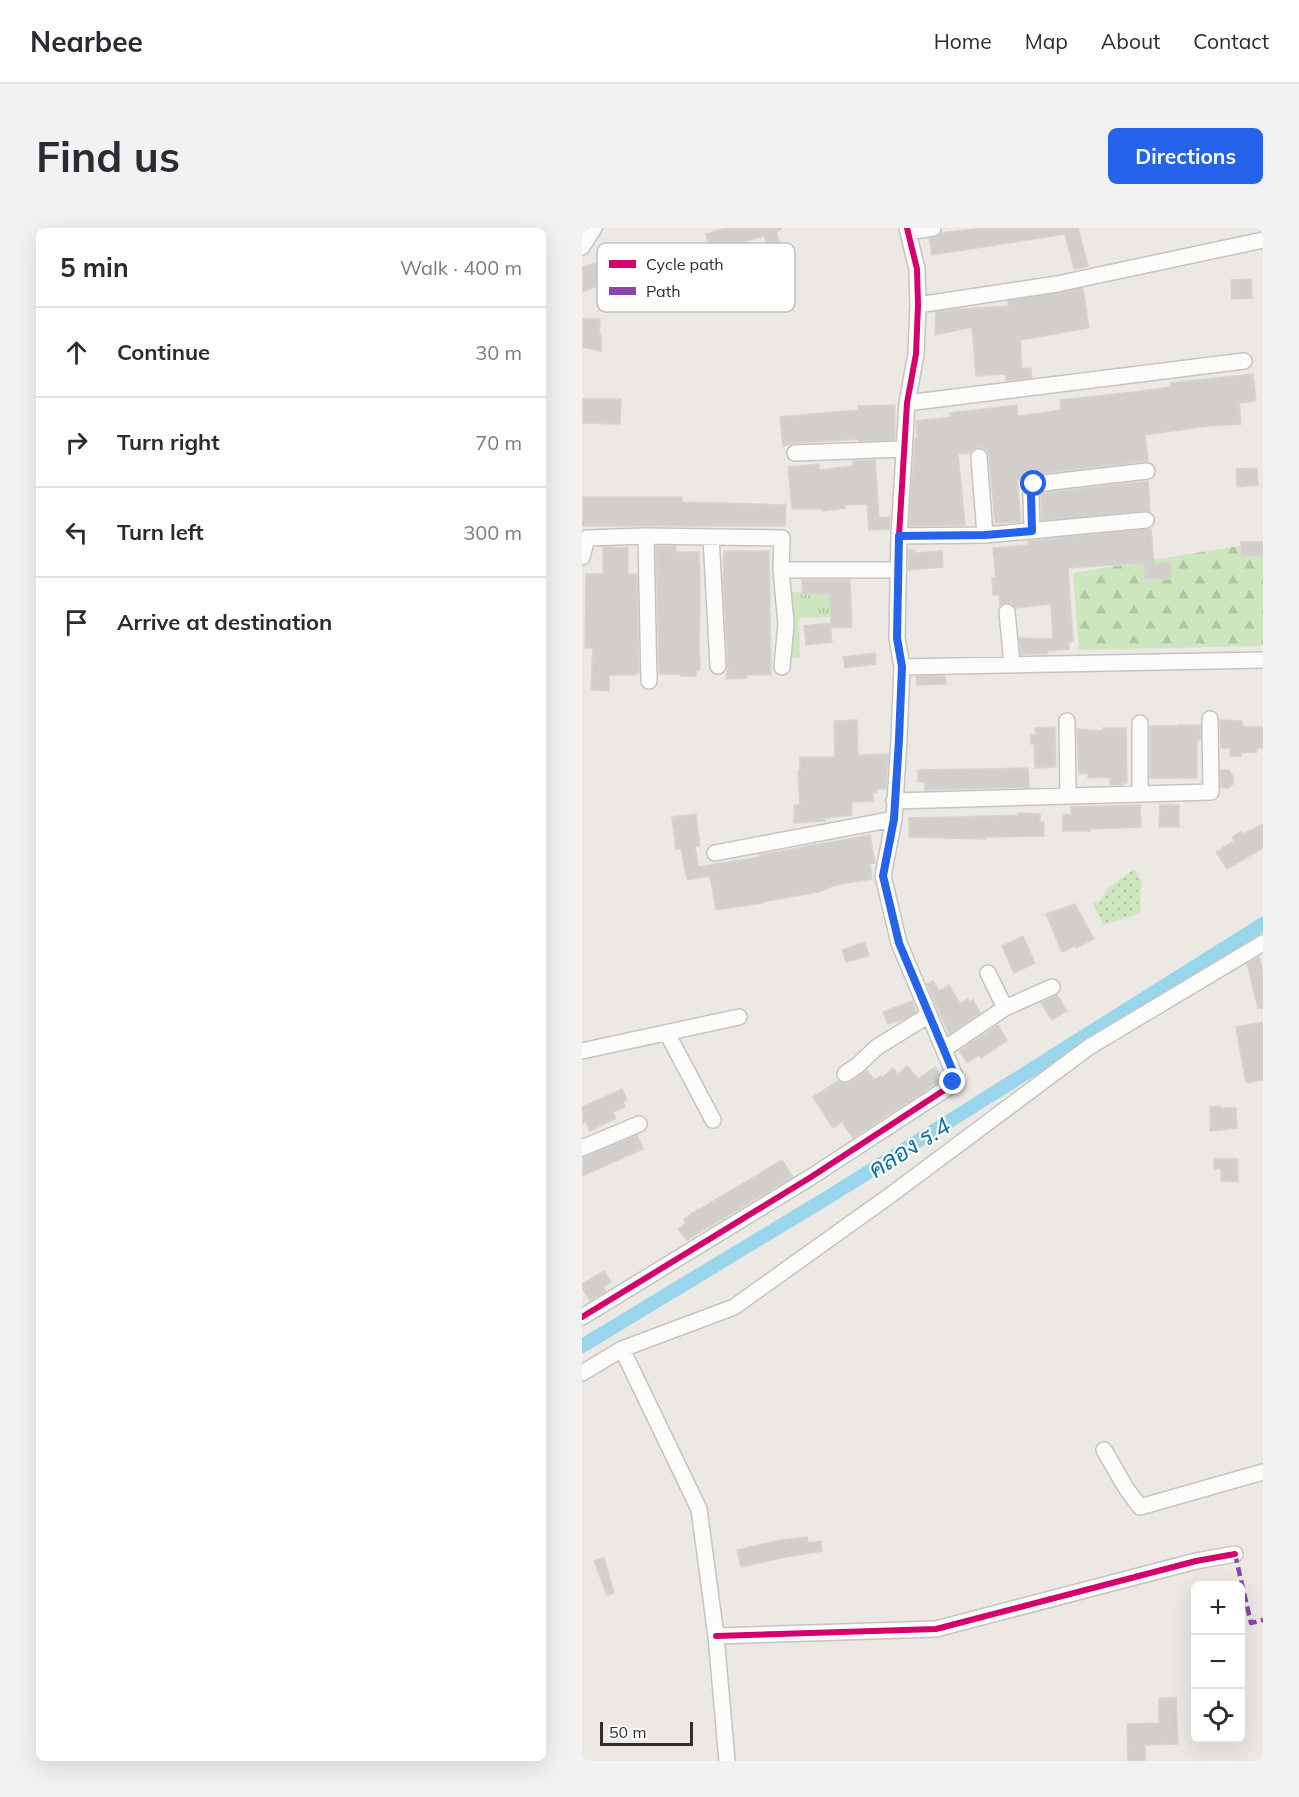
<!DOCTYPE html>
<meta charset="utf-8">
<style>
:root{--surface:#fff;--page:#f2f2f3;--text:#2b2b33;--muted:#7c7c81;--line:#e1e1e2;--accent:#2563eb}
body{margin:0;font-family:Mulish,Sarabun,sans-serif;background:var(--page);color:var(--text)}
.controls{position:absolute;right:18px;bottom:18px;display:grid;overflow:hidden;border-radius:9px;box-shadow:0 6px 24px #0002}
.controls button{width:54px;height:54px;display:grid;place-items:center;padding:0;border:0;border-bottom:2px solid var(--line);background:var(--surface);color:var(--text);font:30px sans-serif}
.scale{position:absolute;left:18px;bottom:15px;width:93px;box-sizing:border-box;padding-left:6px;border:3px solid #2e2e2e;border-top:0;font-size:16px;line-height:21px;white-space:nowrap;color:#2e2e2e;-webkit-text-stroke:4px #fff;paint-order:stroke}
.stop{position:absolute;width:18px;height:18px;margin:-14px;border:4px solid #2563eb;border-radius:50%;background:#fff}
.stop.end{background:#2563eb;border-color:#fff;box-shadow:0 2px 6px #0008}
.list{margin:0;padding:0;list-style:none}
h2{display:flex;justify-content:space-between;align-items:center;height:78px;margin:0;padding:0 24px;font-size:26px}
h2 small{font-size:20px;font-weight:400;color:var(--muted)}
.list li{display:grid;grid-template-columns:39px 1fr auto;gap:18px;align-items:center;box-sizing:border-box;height:90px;padding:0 24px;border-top:2px solid var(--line)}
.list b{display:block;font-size:22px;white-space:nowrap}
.list em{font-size:20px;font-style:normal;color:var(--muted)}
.icon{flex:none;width:33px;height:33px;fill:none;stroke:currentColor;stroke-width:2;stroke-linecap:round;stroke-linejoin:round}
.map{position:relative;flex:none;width:681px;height:1533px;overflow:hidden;border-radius:9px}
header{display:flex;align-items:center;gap:36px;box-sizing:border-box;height:84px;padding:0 30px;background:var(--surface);border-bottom:2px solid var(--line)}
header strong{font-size:28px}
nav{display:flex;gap:33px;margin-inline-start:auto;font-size:21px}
.intro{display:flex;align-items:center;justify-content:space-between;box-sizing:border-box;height:144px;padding:0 36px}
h1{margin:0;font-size:42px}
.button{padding:15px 27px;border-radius:9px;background:var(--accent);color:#fff;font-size:21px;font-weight:700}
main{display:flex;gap:36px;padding:0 36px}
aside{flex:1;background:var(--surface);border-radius:9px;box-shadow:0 6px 24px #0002}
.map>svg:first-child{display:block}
</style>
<header>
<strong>Nearbee</strong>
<nav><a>Home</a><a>Map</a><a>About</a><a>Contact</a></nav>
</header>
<div class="intro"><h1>Find us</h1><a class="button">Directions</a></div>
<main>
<aside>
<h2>5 min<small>Walk · 400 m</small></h2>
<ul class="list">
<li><svg class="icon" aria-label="ahead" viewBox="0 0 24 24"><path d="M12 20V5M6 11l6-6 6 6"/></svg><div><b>Continue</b></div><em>30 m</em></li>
<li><svg class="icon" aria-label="right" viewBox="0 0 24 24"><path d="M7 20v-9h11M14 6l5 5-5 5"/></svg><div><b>Turn right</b></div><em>70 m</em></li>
<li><svg class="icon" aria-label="left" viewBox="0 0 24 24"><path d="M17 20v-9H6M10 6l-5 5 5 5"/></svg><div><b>Turn left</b></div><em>300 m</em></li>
<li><svg class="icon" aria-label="arrive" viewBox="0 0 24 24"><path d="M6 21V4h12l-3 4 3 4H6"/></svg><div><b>Arrive at destination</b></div></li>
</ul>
</aside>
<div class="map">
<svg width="681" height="1533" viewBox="0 0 681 1533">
<defs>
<pattern id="grass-dots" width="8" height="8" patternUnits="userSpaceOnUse" patternTransform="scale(1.5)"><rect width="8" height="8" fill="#cee6be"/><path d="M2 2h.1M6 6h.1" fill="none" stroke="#b1c6a4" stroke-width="1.8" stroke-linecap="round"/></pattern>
<pattern id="forest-firs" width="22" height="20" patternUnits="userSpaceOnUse" patternTransform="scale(1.5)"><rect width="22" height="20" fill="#cee6be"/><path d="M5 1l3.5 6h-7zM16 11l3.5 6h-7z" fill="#b1c6a4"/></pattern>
<pattern id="park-tufts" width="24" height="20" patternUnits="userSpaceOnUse" patternTransform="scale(1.5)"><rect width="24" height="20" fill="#cee6be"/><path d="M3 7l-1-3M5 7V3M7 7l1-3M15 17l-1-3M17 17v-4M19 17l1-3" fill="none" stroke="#b1c6a4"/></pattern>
</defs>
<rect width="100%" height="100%" fill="#ece8e4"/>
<path fill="url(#grass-dots)" d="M 552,641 L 560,654 C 557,665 560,674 558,685 L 521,697 L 511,675 L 519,672 L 524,662 Z"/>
<path fill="url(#forest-firs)" d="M 681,314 L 681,418 L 497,422 L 491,345 Z"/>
<path fill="url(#park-tufts)" d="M 208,364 L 248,366 L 248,389 L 217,390 L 218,430 L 209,430 Z"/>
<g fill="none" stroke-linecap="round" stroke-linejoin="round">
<path stroke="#99d6ec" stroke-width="14" d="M 0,1118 L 253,965 L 681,696"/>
</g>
<path fill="#d1cecb" stroke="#d7d4d0" stroke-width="1.5" d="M 144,0 L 199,0 L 199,2 L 194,4 L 204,32 L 192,35 L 182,8 L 164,13 L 164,24 L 155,26 L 153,21 L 130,28 L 124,6 Z
M 400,0 L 496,0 L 506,38 L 492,41 L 483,6 L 350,27 L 347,10 L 353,9 L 359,5 Z
M 25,32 L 31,52 L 0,64 L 0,39 Z
M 669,51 L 670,70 L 650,71 L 649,52 Z
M 501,60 L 507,100 L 438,112 L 440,141 L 449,140 L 450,150 L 424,153 L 423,146 L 394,148 L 390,99 L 353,107 L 354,84 L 375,81 L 426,78 L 426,73 Z
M 0,91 L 18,91 L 17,106 L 19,106 L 19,123 L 0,119 Z
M 671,146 L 674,173 L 657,175 L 659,196 L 626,198 L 563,207 L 566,233 L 451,246 L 444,251 L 435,252 L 439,294 L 413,295 L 407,228 L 405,223 L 401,220 L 396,219 L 391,221 L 388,225 L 376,226 L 383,297 L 327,298 L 333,210 L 335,210 L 334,193 L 369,189 L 368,185 L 435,177 L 436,188 L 459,185 L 479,182 L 478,172 L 552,164 L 589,159 L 588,155 Z
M 1,171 L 39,171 L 38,196 L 1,195 Z
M 313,177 L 313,212 L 277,213 L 277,211 L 213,215 L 201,218 L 198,189 L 277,182 L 276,178 Z
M 293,232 L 297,290 L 308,289 L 308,301 L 287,302 L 285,276 L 263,277 L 263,280 L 241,283 L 240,281 L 210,281 L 206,239 L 237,236 L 237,242 L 271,238 L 271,233 Z
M 675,240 L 676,257 L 655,259 L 654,241 Z
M 566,253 L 568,283 L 460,292 L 459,265 Z
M 0,269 L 100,269 L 100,274 L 204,277 L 203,298 L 0,298 Z
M 569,300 L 572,336 L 589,335 L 589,351 L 563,351 L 562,335 L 486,340 L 491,413 L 487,414 L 487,421 L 465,423 L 465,426 L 439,426 L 437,410 L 471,411 L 469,376 L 433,380 L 430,375 L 425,374 L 418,377 L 417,367 L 411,367 L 410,350 L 414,350 L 411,320 L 446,317 L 446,313 Z
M 659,314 L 681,314 L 681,327 L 659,328 Z
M 74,318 L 94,318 L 94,324 L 117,324 L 118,365 L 117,429 L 118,429 L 118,442 L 114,443 L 114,448 L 99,448 L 99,446 L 77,446 Z
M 21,319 L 46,320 L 46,346 L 55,346 L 57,445 L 54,445 L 54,447 L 27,447 L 27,463 L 9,462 L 11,420 L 3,420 L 4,346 L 21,346 Z
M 326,322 L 333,322 L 333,325 L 360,323 L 361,339 L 327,342 Z
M 142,323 L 187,323 L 189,447 L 165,447 L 165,450 L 144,451 L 146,437 L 141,350 Z
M 220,352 L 268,352 L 270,399 L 249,400 L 248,366 L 220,366 Z
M 248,395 L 250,414 L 224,417 L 222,398 Z
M 293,425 L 294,436 L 263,440 L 261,429 Z
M 334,448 L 363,448 L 364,456 L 335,457 Z
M 275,492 L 276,527 L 306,526 L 304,561 L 295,561 L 295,564 L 291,564 L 291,573 L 270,574 L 270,587 L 242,590 L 243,593 L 212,595 L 212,577 L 218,577 L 216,542 L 218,542 L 218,529 L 253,529 L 252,493 Z
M 638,492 L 660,493 L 661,499 L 681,499 L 681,520 L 675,520 L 675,524 L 659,525 L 659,528 L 648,528 L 648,520 L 639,520 Z
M 596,497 L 618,497 L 619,513 L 615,512 L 615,550 L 568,550 L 568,498 L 596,498 Z
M 473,499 L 474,539 L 453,540 L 452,516 L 449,516 L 449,507 L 454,507 L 453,500 Z
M 521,500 L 544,500 L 545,555 L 541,555 L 541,557 L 528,557 L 528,549 L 506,550 L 506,545 L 497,546 L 495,501 L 521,503 Z
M 446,540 L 447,559 L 343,562 L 343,554 L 336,554 L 336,542 Z
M 640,542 L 647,542 L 651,548 L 651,556 L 646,560 L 639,560 L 638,543 Z
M 558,577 L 559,599 L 508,601 L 508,603 L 481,603 L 481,586 L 489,587 L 489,579 Z
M 578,577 L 597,577 L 597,599 L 577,599 Z
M 436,585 L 458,586 L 458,594 L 462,594 L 462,608 L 403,609 L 403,611 L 327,609 L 327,590 L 411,588 L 436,587 Z
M 114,586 L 118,618 L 113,618 L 116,639 L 178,629 L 177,627 L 288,607 L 293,635 L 288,636 L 290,651 L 254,657 L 236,664 L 180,674 L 180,675 L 134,682 L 128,648 L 105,652 L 99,620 L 94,621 L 90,589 Z
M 681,596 L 681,620 L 645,641 L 634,624 L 652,613 L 650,609 L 659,603 L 661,606 Z
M 493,676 L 512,711 L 494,720 L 493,718 L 480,724 L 464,686 Z
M 441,708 L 453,735 L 432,745 L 420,718 Z
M 283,714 L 287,728 L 264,734 L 260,722 Z
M 677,729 L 681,744 L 681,780 L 676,780 L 665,736 Z
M 351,753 L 357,763 L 367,757 L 378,775 L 386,771 L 387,774 L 391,772 L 398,785 L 367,806 L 345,756 Z
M 475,767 L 485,783 L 470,792 L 459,775 Z
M 330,773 L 334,784 L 324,790 L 306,796 L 301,784 Z
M 681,794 L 681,852 L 664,855 L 654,799 Z
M 416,797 L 425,813 L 399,830 L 397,827 L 385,835 L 377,823 Z
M 325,838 L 336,851 L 353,839 L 361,851 L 271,910 L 260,894 L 251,900 L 231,869 L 256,853 L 263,856 L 268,854 L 285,842 L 292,852 L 299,848 L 300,850 L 311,840 L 316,846 Z
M 40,861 L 45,872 L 41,874 L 43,879 L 31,884 L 34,890 L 8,903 L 4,894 L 0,896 L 0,879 Z
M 638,878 L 638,880 L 654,880 L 655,900 L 628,903 L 628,879 Z
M 55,907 L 61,921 L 0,948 L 0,930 Z
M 632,931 L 656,931 L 656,954 L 639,953 L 639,941 L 632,941 Z
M 200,932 L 211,949 L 105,1012 L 96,1001 L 104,995 L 102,991 L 110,986 L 110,985 L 123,978 Z
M 22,1043 L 29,1054 L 21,1059 L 24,1063 L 8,1073 L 0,1060 L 0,1056 Z
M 225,1309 L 226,1315 L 239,1313 L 240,1323 L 203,1329 L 159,1339 L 155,1322 L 199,1312 Z
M 22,1330 L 32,1365 L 25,1367 L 12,1333 Z
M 577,1470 L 594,1470 L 596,1516 L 563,1517 L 563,1533 L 546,1533 L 545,1496 L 577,1495 Z"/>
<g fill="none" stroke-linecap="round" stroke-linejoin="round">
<defs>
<path id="minor" d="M 326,4 L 351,0
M 0,19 L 12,0
M 336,77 L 475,56 L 681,12
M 325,175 L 662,133
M 213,225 L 321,221
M 397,229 L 403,307
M 450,303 L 449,266 L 452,256 L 565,243
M 64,308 L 67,453
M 317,308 L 403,307 L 564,292
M 129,309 L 136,438
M 0,329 L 5,310 L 64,308 L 200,310 L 199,342 L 317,342
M 199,342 L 204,396 L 200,439
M 425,384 L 430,436
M 320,439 L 681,432
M 485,493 L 486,568
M 558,566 L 558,495
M 312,573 L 629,564 L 628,491
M 133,625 L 312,591
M 406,745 L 423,780
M 85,805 L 131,892
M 362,821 L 423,780 L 470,759
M 0,823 L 157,789
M 263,846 L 276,837 L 295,819 L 347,787
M 0,920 L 57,896
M 0,1089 L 229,949 L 370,857 L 372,846 L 317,715 L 301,648 L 312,591 L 317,511 L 320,439 L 315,410 L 317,308 L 325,175 L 334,126 L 336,77 L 335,41 L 325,0
M 40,1121 L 117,1281 L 134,1408 L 145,1533
M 0,1145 L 40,1121 L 152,1079 L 310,966 L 507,819 L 681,715
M 522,1222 L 544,1260 L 558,1279 L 681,1244
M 134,1408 L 354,1401 L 614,1333 L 653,1326"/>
</defs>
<use href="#minor" stroke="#c5c4c5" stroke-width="18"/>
<use href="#minor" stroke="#fcfcfb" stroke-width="15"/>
<path stroke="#8e44ad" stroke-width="4.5" stroke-dasharray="9 4.5" stroke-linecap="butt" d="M 653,1326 L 669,1395 L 681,1392"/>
<defs>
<path id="cycleway" d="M 0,1089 L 229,949 L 370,857 L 372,846 L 317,715 L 301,648 L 312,591 L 317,511 L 320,439 L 315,410 L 317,308 L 325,175 L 334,126 L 336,77 L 335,41 L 325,0
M 134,1408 L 354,1401 L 614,1333 L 653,1326"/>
</defs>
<use href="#cycleway" stroke="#fff" stroke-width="10"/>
<use href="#cycleway" stroke="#d6006c" stroke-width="6"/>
</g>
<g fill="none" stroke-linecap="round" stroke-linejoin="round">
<path stroke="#2563eb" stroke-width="8" d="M 371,854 L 372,846 L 317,715 L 301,648 L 312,591 L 317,511 L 320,439 L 315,410 L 317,308 L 403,307 L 450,303 L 449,266 L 452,256"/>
</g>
<g text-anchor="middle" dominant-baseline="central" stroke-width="4.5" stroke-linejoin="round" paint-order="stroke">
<g font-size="24" font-style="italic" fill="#0d6fa3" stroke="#fff">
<text transform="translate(327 919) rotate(-32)">คลอง ร.4</text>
</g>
</g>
<rect x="15" y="15" width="198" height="69" rx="9" fill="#fff" stroke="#c0c0c0" stroke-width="1.5"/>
<rect x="27" y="32" width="27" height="8" fill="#d6006c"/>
<rect x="27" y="59" width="27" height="8" fill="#8e44ad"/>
<g font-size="16" fill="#2e2e2e">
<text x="64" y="42">Cycle path</text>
<text x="64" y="69">Path</text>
</g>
</svg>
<div class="controls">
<button>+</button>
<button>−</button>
<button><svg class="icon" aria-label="locate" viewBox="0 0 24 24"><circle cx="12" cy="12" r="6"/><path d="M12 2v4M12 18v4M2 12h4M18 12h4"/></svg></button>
</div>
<div class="scale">50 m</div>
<div class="stop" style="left:452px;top:256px"></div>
<div class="stop end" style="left:371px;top:854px"></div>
</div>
</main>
